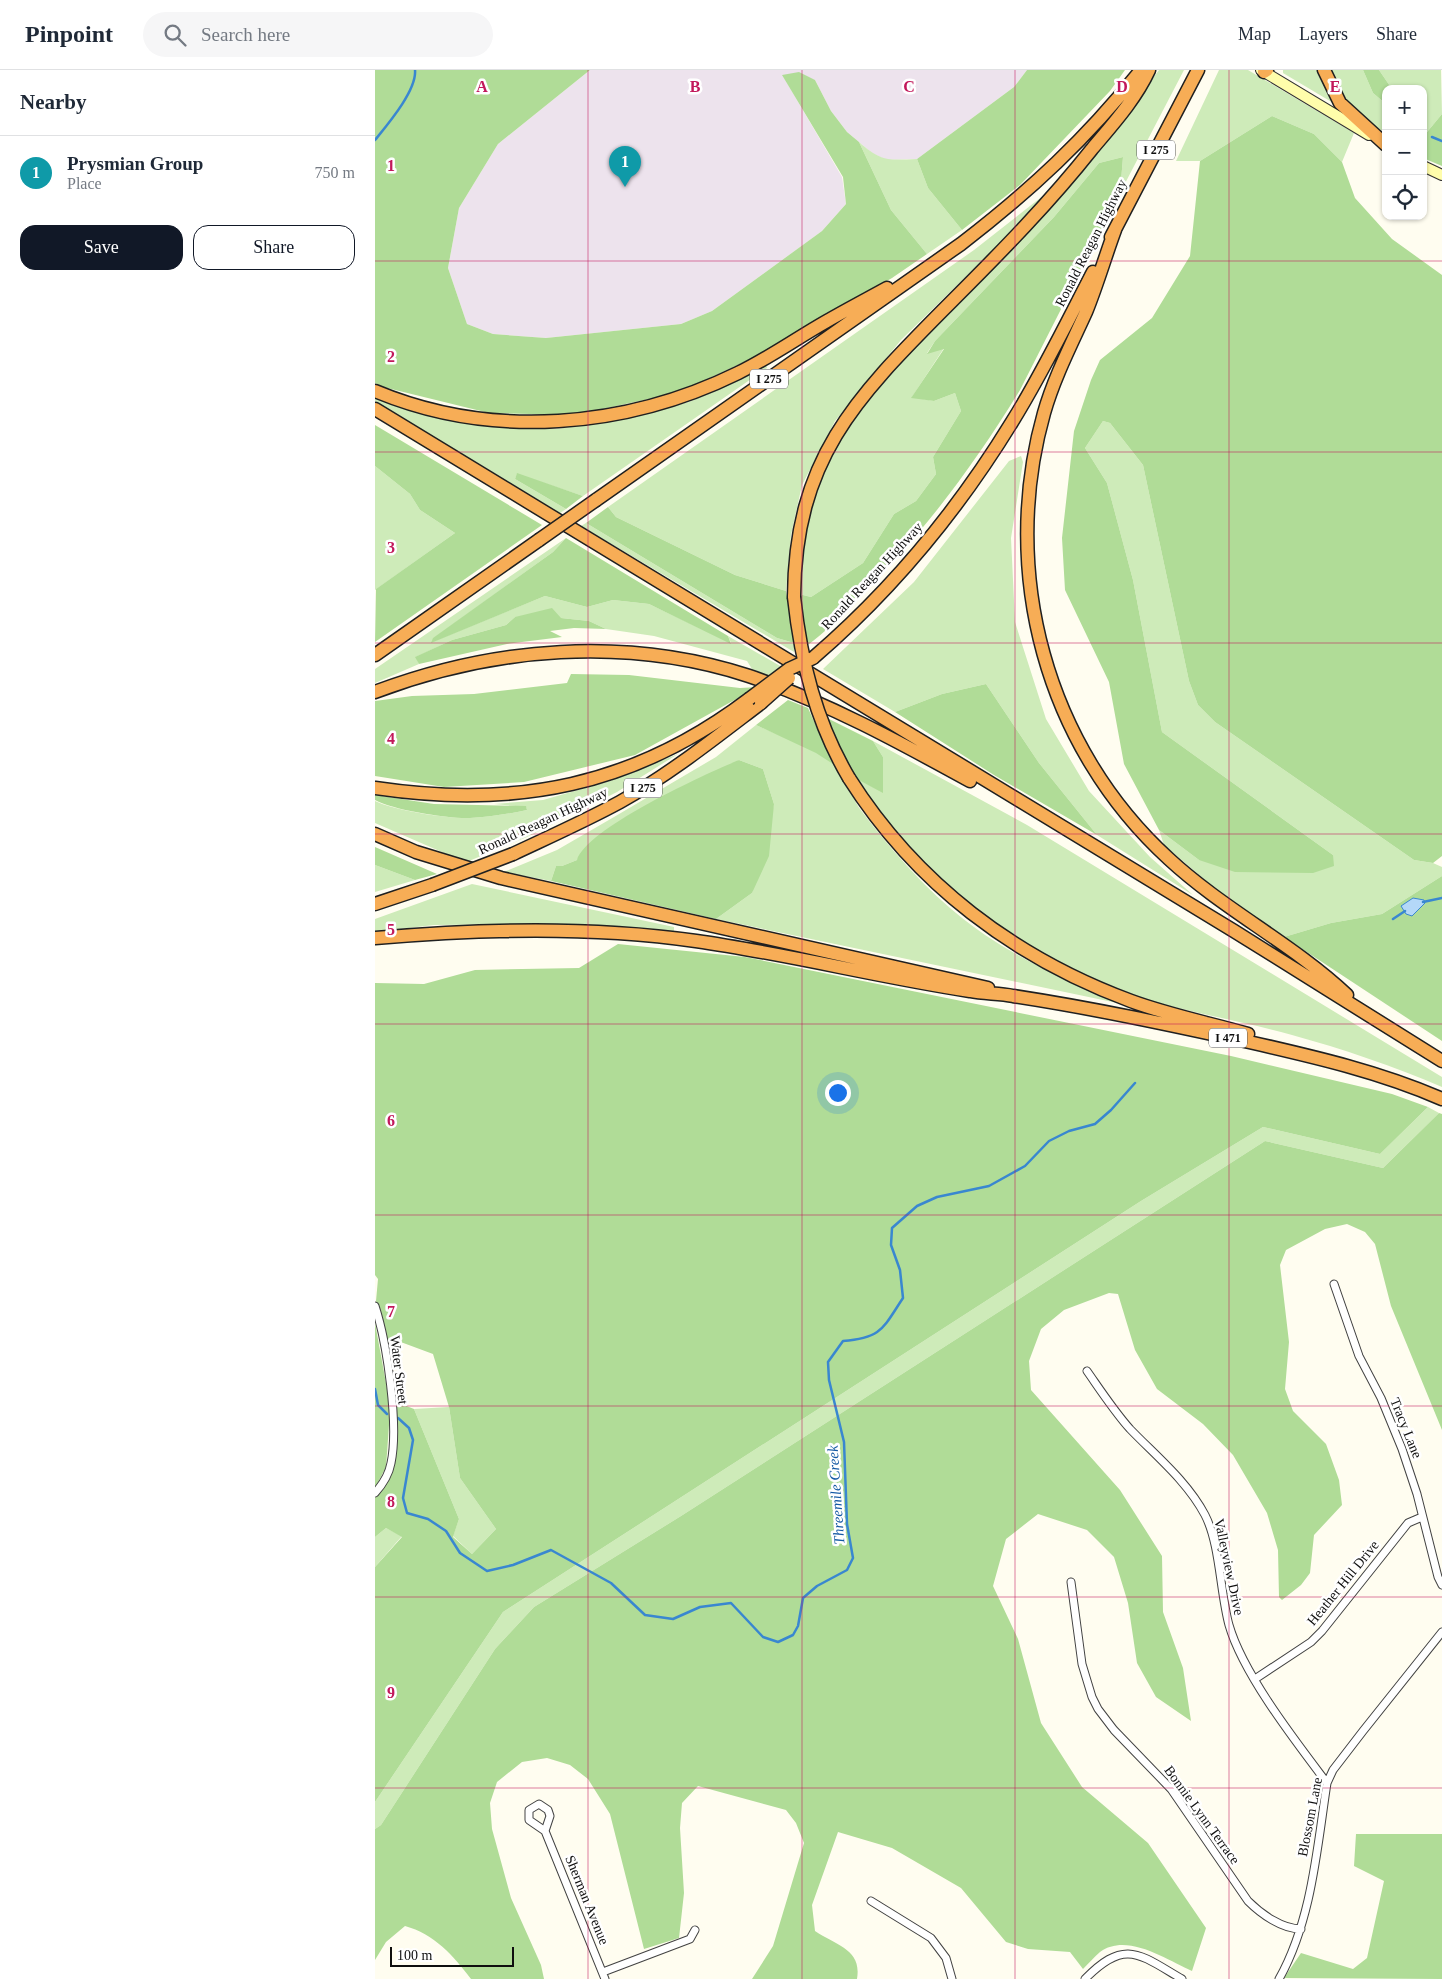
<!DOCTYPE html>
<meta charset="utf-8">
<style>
:root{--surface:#fff;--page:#f6f6f7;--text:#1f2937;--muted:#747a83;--line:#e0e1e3;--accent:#111827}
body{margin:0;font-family:Georgia,serif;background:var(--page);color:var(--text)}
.controls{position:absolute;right:15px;top:15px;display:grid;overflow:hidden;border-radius:10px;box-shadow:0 1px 4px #0004}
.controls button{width:45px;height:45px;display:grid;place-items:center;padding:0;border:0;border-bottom:1px solid var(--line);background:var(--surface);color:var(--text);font:25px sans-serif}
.scale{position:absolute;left:15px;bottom:12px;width:124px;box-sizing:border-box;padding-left:5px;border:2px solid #0f0f0f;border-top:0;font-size:14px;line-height:18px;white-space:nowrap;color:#0f0f0f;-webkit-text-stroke:4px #fff;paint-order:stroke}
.you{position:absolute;left:462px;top:1022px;width:18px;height:18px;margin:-12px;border:4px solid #fff;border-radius:50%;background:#1a73e8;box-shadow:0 0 0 8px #1a73e833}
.badge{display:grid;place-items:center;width:32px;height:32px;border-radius:50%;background:var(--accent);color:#fff;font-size:16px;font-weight:700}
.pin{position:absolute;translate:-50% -41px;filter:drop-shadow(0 1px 2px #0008)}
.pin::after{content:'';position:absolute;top:26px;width:18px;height:15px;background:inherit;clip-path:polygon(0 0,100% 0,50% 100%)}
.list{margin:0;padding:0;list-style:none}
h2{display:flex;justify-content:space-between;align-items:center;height:65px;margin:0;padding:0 20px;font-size:21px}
h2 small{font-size:16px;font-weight:400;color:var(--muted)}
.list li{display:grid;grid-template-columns:32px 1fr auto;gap:15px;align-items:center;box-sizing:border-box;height:75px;padding:0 20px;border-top:1px solid var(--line)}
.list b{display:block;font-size:19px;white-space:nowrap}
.list p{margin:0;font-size:16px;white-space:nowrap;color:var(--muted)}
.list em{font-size:16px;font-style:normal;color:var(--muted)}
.actions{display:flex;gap:10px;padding:15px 20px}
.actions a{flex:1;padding:11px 0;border:1px solid var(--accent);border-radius:15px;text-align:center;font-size:18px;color:var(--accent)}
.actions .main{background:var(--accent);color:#fff}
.icon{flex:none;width:28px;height:28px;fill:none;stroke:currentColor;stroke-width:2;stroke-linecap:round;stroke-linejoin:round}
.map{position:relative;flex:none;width:1067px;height:1909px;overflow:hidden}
header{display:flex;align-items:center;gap:30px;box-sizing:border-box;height:70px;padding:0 25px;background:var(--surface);border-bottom:1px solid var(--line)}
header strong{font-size:24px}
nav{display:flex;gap:28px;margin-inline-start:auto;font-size:18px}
.search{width:350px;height:45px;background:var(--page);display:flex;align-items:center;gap:12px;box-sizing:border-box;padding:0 18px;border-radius:28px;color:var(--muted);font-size:19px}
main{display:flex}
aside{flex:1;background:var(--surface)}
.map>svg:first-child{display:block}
</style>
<header>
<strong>Pinpoint</strong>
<div class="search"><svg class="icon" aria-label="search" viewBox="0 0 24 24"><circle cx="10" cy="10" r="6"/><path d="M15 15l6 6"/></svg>Search here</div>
<nav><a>Map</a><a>Layers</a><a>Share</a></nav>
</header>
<main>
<aside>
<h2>Nearby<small></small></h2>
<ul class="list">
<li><span class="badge" style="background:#0f9aa8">1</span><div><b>Prysmian Group</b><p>Place</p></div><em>750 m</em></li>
</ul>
<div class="actions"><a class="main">Save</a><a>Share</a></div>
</aside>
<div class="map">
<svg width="1067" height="1909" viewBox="0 0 1067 1909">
<rect width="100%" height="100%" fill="#fffdf0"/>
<path fill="#ede3ed" d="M 215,0 L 652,0 L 639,17 L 542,89 L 511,90 L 497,83 L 472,62 L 456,41 L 440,10 L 408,6 L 467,107 L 471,134 L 447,161 L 337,241 L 306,254 L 171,268 L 118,264 L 92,254 L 73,198 L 84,138 L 123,74 Z"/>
<path fill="#ceebb9" d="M 784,0 L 809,0 L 745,123 L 748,87 L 724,93 L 679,147 L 560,271 L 552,283 L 569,278 L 537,327 L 559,331 L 580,323 L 586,341 L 558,387 L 561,404 L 541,431 L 519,444 L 488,493 L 436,527 L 424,524 L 428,475 L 445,407 L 477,349 L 518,298 L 712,97 Z
M 844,0 L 873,0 L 979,63 L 967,92 L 939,64 L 897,46 L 825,91 L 801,91 Z
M 908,0 L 944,0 L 950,18 L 960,34 L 908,3 Z
M 957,0 L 988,0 L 998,23 L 1011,34 L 1011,63 C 987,49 962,27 957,0 Z
M 1004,0 L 1066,0 L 1067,44 L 1048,67 L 1048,19 L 1017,19 Z
M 484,72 C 507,92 512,90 542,89 L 553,118 L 587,160 L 552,184 L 516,140 Z
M 674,121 L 626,172 L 526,270 L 460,351 L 427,415 L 416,465 L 411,521 L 360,505 L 241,447 L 233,437 L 599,180 Z
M 391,294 L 392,298 L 208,426 L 142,404 L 140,409 L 191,439 L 185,443 L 0,331 L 0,327 L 21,336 L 115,356 L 182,359 L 243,350 L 314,332 L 345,319 Z
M 728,351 L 735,353 L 768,395 L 814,611 L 823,635 L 840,652 L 1039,790 L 1058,793 L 1067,797 L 1067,806 L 1007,844 L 956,853 L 909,867 L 850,827 L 789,775 L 784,760 L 824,790 L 958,785 L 787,662 L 758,510 L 732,413 L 710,378 Z
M 646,386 L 648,392 L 636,468 L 640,552 L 671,649 L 714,721 L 775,787 L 818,825 L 722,765 L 664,693 L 611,614 L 567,624 L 520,642 L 448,599 L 539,512 L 634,391 Z
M 0,396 L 35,424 L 45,440 L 80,463 L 0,520 Z
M 211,453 L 402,568 L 419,573 L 419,582 L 206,456 Z
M 191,468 L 178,482 L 59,568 L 57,572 L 170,526 L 212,537 L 238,530 L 274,534 L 356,573 L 353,566 L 407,597 L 396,607 L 377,599 L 372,591 L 279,566 L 231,559 L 214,551 L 186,548 L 140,547 L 131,555 L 77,570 L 41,587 L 44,594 L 0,613 L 0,599 Z
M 381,655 C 400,664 446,680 459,694 C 471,708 476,728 488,743 C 514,777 548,816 581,843 C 627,882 691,911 747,934 L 341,849 L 377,823 L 399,734 L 388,699 L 364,690 L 202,790 L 187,796 L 181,796 L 176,811 L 129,802 L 182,780 L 239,747 L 341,687 Z
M 498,671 L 652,755 L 1067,1007 L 1067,1017 C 1018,996 968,979 917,965 C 867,951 816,943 766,928 C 699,909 605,854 556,804 C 528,774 502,741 478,707 L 508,722 L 508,687 Z
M 303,684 L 242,722 L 152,767 L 94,791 L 83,789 L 0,753 L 0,731 C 18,740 73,749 95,748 C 114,747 133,744 152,740 L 151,737 L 119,734 L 168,730 L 235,711 Z
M 0,795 L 40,810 L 0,822 Z
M 97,814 L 299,857 L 299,863 L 172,854 L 59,855 L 0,862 L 0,849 Z
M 1053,1037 L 1064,1043 L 1008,1098 L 890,1071 L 306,1446 L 159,1537 L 120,1579 L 6,1755 L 0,1759 L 0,1732 L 128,1542 L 766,1131 L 888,1057 L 1005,1084 Z
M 74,1337 L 85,1408 L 121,1459 L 97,1484 L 78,1466 L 84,1449 L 39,1339 Z
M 11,1458 L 27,1466 L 0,1497 L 0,1467 Z"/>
<path fill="#b0dc97" d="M 0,0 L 215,0 L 123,74 L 84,138 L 73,198 L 92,254 L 118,264 L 171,268 L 306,254 L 337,241 L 447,161 L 471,134 L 468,107 L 407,5 L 424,2 L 440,10 L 456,41 L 472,62 L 484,72 L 516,140 L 552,184 L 517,208 L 382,286 L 302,323 L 199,345 L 114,343 L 8,317 L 0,313 Z
M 652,0 L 750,0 L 735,21 L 645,115 L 587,160 L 553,118 L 542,89 L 639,17 Z
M 988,0 L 1004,0 L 1017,19 L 1011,19 L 1011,34 L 998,23 Z
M 1067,44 L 1067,96 L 1048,88 L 1048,67 Z
M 897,46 L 939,64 L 967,92 L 980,128 L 1017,169 L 1067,205 L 1067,786 L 1058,793 L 1039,790 L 840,652 L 823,635 L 814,611 L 768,395 L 735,353 L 728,351 L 710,378 L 732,413 L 758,510 L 787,662 L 958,785 L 959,796 L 938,803 L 860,802 L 824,790 L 784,760 L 749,694 L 734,612 L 690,520 L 687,468 L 699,361 L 716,310 L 725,290 L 777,248 L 815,186 L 825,91 Z
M 748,87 L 745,123 L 645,320 C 599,395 548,464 486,525 C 468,544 451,562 430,577 L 424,524 L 436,527 L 488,493 L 519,444 L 541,431 L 561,404 L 558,387 L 586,341 L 580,323 L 559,331 L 536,328 L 569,279 L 552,284 L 560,271 L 679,147 L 724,93 Z
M 0,355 L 167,455 L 0,572 L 1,519 L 80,463 L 45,440 L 35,424 L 0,396 Z
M 142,403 L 208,426 L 191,439 L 140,409 Z
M 233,437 L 241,447 L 360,505 L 411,521 L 419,573 L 402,568 L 211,453 Z
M 191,468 L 353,566 L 356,574 L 274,534 L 238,530 L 212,537 L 170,526 L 56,573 L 58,568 L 178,482 Z
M 177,538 L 186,548 L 214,551 L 231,559 L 199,558 L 175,561 L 187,567 L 132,574 L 44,594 L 40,587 L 77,570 L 131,555 L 140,547 Z
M 196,604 L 254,605 L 365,618 L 383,617 L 260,685 L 149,712 L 69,717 L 0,706 L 0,631 L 37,626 L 99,624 L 192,613 Z
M 611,614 L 664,693 L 722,765 L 619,705 L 520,642 L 567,624 Z
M 413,630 L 433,638 L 458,694 L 441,683 L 381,655 Z
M 448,646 L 498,671 L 508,687 L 508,723 L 478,707 Z
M 364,690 L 388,699 L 399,734 L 394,786 L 377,823 L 341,849 L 176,811 L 181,796 L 187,796 L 202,790 C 212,758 330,704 364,690 Z
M 0,725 L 59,734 L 151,736 L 152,740 C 133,744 114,747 95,748 C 74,749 18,740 0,730 Z
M 0,777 L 62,804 L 40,810 L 0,795 Z
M 1067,806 L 1067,971 L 909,867 L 956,853 L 1007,844 Z
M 243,874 L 370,887 L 856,986 L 1017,1024 L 1053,1037 L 1005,1084 L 888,1057 L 766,1131 L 128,1542 L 0,1732 L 0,1497 L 27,1467 L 11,1458 L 0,1467 L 0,1428 C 28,1397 21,1370 19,1331 L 39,1339 L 84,1449 L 78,1467 L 97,1484 L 121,1459 L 85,1408 L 74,1337 L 58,1284 L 23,1271 L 11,1272 L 1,1231 L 3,1209 L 0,1205 L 0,913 L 49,914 L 100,900 L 204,898 Z
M 1064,1043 L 1067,1044 L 1067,1360 L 1016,1236 L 1000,1174 L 990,1162 L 972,1154 L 950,1159 L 911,1180 L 905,1195 L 914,1272 L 910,1319 L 918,1341 L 951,1374 L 964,1410 L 967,1435 L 939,1465 L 935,1503 L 926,1515 L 907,1530 L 904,1527 L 903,1480 L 892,1443 L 858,1385 L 828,1354 L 782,1319 L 760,1280 L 743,1224 L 734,1223 L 689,1240 L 666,1259 L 654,1291 L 656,1320 L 745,1420 L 787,1486 L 788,1542 L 808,1598 L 816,1651 L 781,1627 L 762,1593 L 753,1533 L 739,1487 L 712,1460 L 663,1444 L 631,1469 L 618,1516 L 643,1569 L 666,1653 L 707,1717 L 773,1773 L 831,1858 L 817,1901 C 792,1890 752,1862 725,1882 C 719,1887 714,1893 708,1899 L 695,1882 L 653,1879 L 631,1872 L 586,1818 L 517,1778 L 463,1762 L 437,1835 L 440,1861 C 462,1876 487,1879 482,1909 L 377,1909 L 398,1876 L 429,1773 L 421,1753 L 411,1740 L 323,1716 L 307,1733 L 305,1758 L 309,1823 L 304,1868 L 269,1879 L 235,1744 L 213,1709 L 195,1695 L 172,1688 L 147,1692 L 122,1712 L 115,1733 L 117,1759 L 136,1828 L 166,1895 L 169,1909 L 96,1909 C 78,1885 59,1864 30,1856 L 11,1872 L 0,1890 L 0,1759 L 6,1755 L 120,1579 L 159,1537 L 306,1446 L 890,1071 L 1008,1098 Z
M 0,1253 L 13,1324 L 16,1327 L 11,1397 L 0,1418 Z
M 981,1764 L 1067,1764 L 1067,1909 L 909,1908 L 926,1883 L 978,1899 L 992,1888 L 1009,1811 L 979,1796 Z"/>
<path fill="#b4d8f8" stroke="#3987d0" d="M 1038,828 L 1049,830 L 1050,833 L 1037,846 L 1031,844 L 1026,836 Z"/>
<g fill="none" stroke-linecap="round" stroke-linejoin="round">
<path stroke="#3987d0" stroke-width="2.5" d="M 1057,67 L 1067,71
M 0,70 C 13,54 42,20 40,0
M 1048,832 L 1067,828
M 1018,849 L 1030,841
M 0,1319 L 3,1335 L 12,1344
M 23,1348 L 34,1358 L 38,1370 L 28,1428 L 32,1443 L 53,1449 L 71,1461 L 85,1483 L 112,1501 L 138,1495 L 176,1480 L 236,1513 L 270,1545 L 298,1549 L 325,1537 L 356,1533 L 388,1567 L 403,1572 L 418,1565 L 423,1556 L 428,1528 L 442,1516 L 472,1500 L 478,1488 L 472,1454 L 469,1372 L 454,1310 L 453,1292 L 468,1271 C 507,1268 508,1258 528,1228 L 525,1200 L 516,1175 L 517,1158 L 542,1136 L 562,1127 L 614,1116 L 650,1096 L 674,1071 L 694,1061 L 720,1054 L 736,1040 L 760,1013"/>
<defs>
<path id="street" d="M 959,1214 L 984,1286 L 1006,1328 L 1027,1379 L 1042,1424 L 1063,1507 L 1067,1515
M 0,1236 C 12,1273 24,1355 16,1393 C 14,1404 8,1414 0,1423
M 712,1301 C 726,1321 739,1341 755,1359 C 781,1386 812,1411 830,1445 C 845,1474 845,1522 854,1555 C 868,1604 921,1672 952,1713
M 696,1512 L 707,1594 L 717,1627 L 723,1639 L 739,1660 L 796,1719 L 873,1831 C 886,1844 907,1859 926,1859
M 880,1609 L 936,1572 L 947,1561 L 1033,1453 L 1047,1447
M 170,1761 L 154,1750 L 154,1740 L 164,1734 L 173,1740 L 175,1746 L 170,1761 L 230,1909
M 496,1831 L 556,1868 L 571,1888 L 577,1909
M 228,1902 L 315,1869 L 320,1860
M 710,1909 C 750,1868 764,1884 807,1909
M 904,1909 C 937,1850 942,1778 952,1713 L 958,1700 L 988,1661 L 1067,1562"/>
<path id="secondary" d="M 886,0 L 994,65
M 1048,96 L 1067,105"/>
<path id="highway" d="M 949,0 L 965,33 L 1011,75
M 889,2 L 892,0
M 740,160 C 730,187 722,215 711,242 C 696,275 679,308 669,343 C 624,502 671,677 794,789 C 849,840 918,874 972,925
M 736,167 L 823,0
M 0,321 C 117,370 251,358 363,303 C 394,288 422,268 452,251 C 471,240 492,229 512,218
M 0,339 L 859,861 L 1067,991
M 221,430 L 586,174 C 655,121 712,68 766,0
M 419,527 C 420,384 485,324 579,229 C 627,181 675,132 717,79 C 738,54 760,30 774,0
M 0,585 L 164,470
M 438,588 C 516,521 583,440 637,352 C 667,304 692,252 718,202
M 0,622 C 119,577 251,566 374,606 C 451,632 524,672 595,711
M 474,708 C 541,814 640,888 756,931 C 794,945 834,953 873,964
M 0,718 C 141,739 259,716 374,629
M 0,764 L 41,782 L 126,808 L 613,918
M 138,784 C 174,767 210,751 245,732 C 295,704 340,668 386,633
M 0,834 L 57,815
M 0,868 C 107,859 214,856 321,871 C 413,884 503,907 595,921 C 609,924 624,923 638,926 C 717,938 796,955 874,972 C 940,987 1005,1002 1067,1029"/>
</defs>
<use href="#street" stroke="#424242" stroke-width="9"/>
<use href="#secondary" stroke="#313131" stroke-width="12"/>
<use href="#highway" stroke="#202020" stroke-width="15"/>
<use href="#street" stroke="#fff" stroke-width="7"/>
<use href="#secondary" stroke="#fffdab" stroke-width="10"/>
<use href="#highway" stroke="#f7ad56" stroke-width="12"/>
<defs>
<path id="highway-bridge" d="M 164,470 L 221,430
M 419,527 C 426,592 441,652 474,708
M 374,629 L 414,599 L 438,588
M 386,633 L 414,608
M 57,815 L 138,784"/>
</defs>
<use href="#highway-bridge" stroke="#202020" stroke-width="15" stroke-linecap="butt"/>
<use href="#highway-bridge" stroke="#f7ad56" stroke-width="12"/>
</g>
<path fill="none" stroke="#c2185b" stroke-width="1" stroke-opacity="0.55" d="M 213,0 L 213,1909M 427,0 L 427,1909M 640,0 L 640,1909M 854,0 L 854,1909M 0,191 L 1067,191M 0,382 L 1067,382M 0,573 L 1067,573M 0,764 L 1067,764M 0,954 L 1067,954M 0,1145 L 1067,1145M 0,1336 L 1067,1336M 0,1527 L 1067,1527M 0,1718 L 1067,1718"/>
<g text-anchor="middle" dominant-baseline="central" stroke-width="5" stroke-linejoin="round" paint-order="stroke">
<g fill="#fff" stroke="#575757" stroke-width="1">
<rect x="762" y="70.5" width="38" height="19" rx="4"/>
<rect x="375" y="299.5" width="38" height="19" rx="4"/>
<rect x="249" y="708.5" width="38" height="19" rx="4"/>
<rect x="834" y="958.5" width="38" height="19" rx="4"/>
</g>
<g font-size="12" font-weight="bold" fill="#0f0f0f">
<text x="781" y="80">I 275</text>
<text x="394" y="309">I 275</text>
<text x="268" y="718">I 275</text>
<text x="853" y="968">I 471</text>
</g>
<g font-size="14" fill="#0f0f0f" stroke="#fff">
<text transform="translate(716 173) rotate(-63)">Ronald Reagan Highway</text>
<text transform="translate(497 506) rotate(-47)">Ronald Reagan Highway</text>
<text transform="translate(168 751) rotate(-25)">Ronald Reagan Highway</text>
<text transform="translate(24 1300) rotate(83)">Water Street</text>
<text transform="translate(1031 1358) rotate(68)">Tracy Lane</text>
<text transform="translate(854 1497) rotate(78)">Valleyview Drive</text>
<text transform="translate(968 1513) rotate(-51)">Heather Hill Drive</text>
<text transform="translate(827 1745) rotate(54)">Bonnie Lynn Terrace</text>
<text transform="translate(935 1747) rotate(-79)">Blossom Lane</text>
<text transform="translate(212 1830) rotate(68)">Sherman Avenue</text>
</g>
<g font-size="15" font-style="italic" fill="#1459a4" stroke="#fff">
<text transform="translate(461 1425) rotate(-94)">Threemile Creek</text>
</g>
</g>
<g font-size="16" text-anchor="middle" font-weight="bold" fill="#c2185b" stroke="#fff" stroke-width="5" stroke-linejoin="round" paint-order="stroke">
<text x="107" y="22">A</text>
<text x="320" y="22">B</text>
<text x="534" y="22">C</text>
<text x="747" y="22">D</text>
<text x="960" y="22">E</text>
<text x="16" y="101">1</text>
<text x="16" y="292">2</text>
<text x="16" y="483">3</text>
<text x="16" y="674">4</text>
<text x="16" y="865">5</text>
<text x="16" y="1056">6</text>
<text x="16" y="1247">7</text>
<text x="16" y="1437">8</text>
<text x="16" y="1628">9</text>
</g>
</svg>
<div class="controls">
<button>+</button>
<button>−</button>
<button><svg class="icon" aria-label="locate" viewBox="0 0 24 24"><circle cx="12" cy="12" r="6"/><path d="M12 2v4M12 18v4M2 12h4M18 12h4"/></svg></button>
</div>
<div class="scale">100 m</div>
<div class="you"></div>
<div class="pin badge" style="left:250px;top:117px;background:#0f9aa8">1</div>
</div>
</main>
